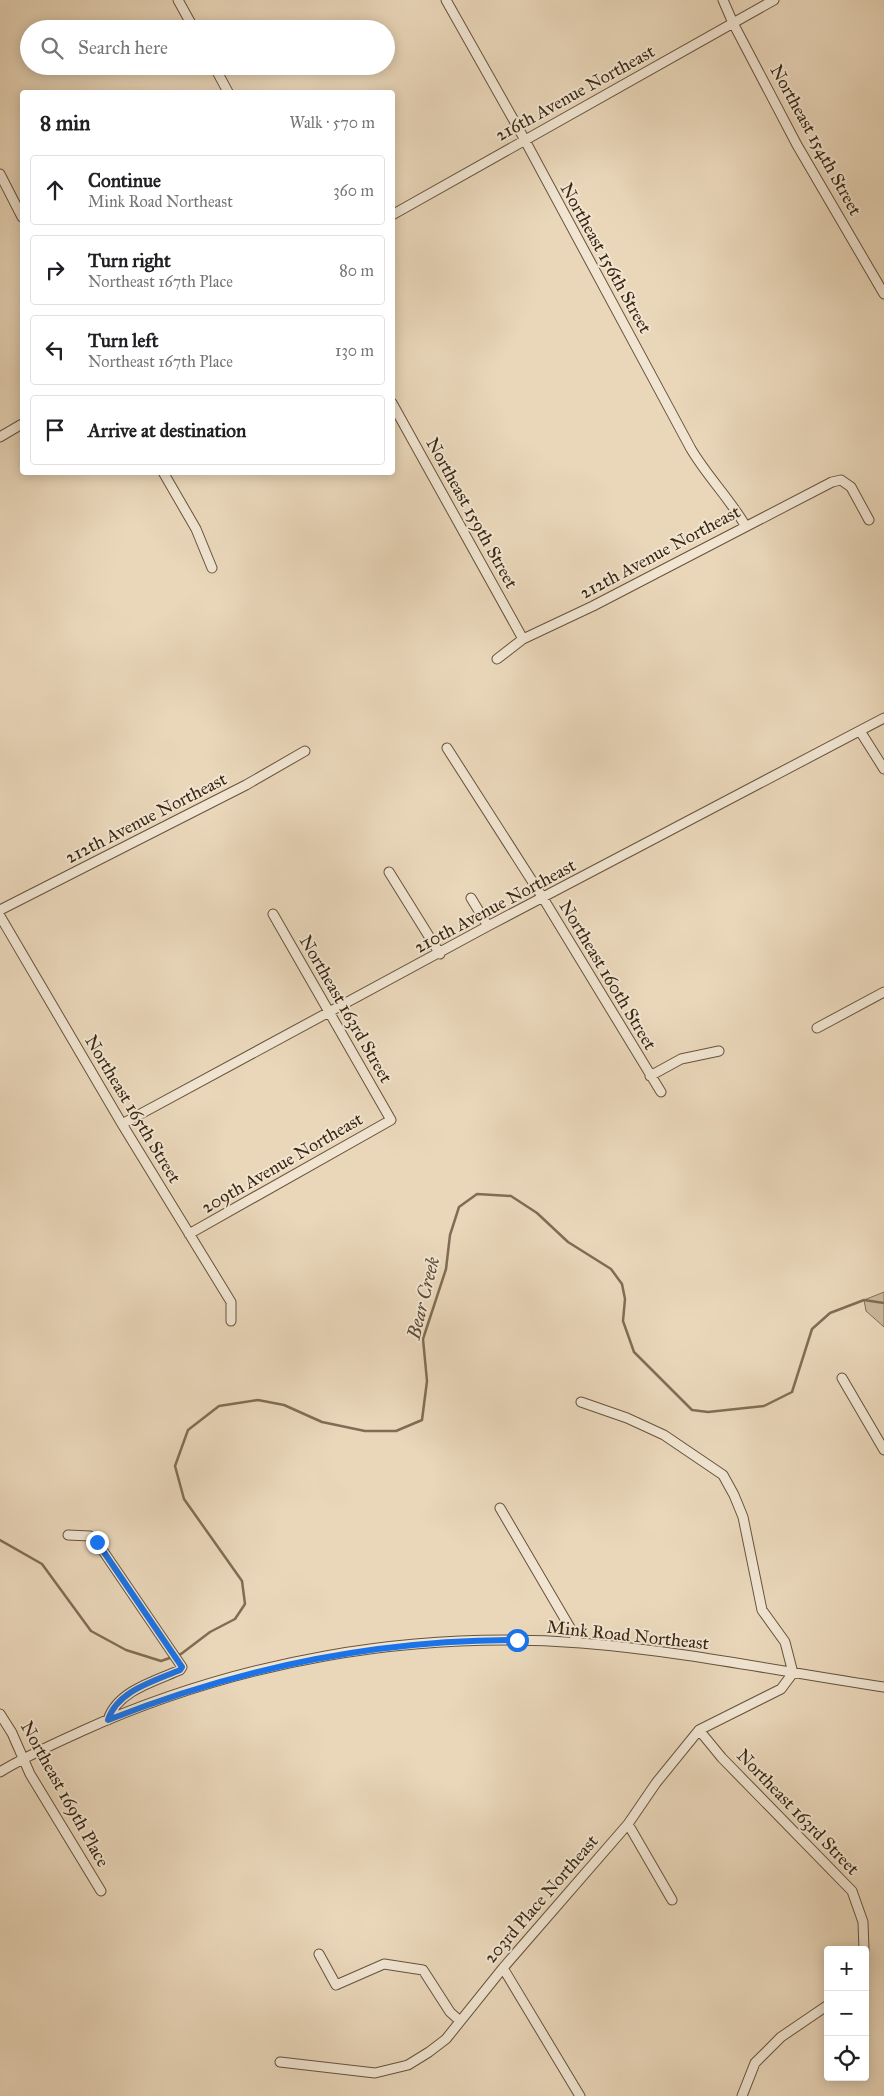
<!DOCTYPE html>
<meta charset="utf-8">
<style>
:root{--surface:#fff;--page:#f6f6f6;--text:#202124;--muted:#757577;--line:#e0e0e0}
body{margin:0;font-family:"IM FELL Great Primer",serif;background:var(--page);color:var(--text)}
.controls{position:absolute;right:15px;bottom:15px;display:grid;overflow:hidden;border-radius:5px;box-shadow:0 2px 12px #0003}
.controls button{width:45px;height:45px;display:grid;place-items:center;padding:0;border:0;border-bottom:1px solid var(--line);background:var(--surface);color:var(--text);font:25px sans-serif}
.stop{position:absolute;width:15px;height:15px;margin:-11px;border:4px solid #1a73e8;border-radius:50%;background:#fff}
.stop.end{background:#1a73e8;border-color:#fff;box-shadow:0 1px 5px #0008}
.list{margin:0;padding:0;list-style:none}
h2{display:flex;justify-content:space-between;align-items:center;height:65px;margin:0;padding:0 20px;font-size:21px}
h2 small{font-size:16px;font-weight:400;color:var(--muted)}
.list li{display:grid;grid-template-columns:32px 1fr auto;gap:15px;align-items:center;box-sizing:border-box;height:70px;margin:0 10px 10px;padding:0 10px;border:1px solid var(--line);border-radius:5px}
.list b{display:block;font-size:19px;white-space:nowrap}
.list p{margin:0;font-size:16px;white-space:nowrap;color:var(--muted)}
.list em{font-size:16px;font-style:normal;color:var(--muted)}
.icon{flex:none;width:28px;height:28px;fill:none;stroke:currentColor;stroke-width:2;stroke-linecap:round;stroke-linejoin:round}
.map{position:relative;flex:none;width:884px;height:2096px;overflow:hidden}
.search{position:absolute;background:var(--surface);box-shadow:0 2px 12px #0003;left:20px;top:20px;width:375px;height:55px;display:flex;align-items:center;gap:12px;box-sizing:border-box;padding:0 18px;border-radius:28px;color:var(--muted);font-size:19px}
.panel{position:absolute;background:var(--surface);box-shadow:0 2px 12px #0003;left:20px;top:90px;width:375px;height:385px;border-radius:5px}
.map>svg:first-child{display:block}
</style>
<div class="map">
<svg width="884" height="2096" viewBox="0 0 884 2096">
<rect width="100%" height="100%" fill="#ead7ba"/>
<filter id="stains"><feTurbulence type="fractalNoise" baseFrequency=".004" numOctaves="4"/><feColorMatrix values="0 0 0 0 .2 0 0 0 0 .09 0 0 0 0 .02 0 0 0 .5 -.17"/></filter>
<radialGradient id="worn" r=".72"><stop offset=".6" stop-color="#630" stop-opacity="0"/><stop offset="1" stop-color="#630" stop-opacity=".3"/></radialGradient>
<path fill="#ccb99d" stroke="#837058" d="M 884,1292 L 884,1327 L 866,1311 L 864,1300 Z"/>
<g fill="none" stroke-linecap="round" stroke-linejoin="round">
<path stroke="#806d55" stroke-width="2.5" d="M 0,1540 L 42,1564 L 91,1631 L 126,1650 L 161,1661 L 181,1654 L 210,1632 L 235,1619 L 245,1604 L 242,1581 L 184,1499 L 175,1466 L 188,1430 L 219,1406 L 258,1400 L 284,1405 L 322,1422 L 365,1431 L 396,1431 L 422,1420 L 427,1381 L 423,1339 L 446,1269 L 450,1235 L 459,1207 L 477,1194 L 511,1196 L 537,1213 L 568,1242 L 611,1269 L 622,1284 L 625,1299 L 623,1321 L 634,1352 L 692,1410 L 708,1412 L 764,1406 L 792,1392 L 812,1329 L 830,1313 L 864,1300 L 884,1303"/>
<defs>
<path id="minor" d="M 178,0 L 194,29
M 446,0 L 521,133 L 691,449 C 707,476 729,498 745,525
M 723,0 L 733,23 L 797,145 L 884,294
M 214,66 L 228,92
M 0,174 L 22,217
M 392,215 L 774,0
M 392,403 L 523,639
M 0,437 L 22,424
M 163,472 L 196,529 L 212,568
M 497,659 L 523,639 L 593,606 L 832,482 L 841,480 L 851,487 L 869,520
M 860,731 L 884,769
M 447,748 L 543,898 L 661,1092
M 389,872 L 440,954
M 471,898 L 488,926
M 0,910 L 246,785 L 305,751
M 0,916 L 122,1124 L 231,1302 L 231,1321
M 817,1028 L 884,992
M 650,1076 L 681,1059 L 719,1051
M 122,1124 L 488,926 L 884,718
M 189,1234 L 391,1120 L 273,914
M 842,1378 L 884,1450
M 500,1508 L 579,1643
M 68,1535 L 90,1536 L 97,1542 L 182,1667 L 180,1670 C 155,1681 117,1691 108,1720
M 0,1714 L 12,1733 L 30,1774 L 101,1891
M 699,1730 L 722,1758 L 852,1891 L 863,1922 L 864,1950
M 0,1772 C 26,1756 54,1744 82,1731 C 237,1661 411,1630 581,1643 C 682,1651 783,1672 884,1687
M 628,1824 L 672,1900
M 319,1954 L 336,1985 L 384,1964 L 423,1970 L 450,2012 L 460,2021
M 503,1968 L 580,2096
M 280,2062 L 375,2073 L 408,2065 L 429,2052 L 446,2039 L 503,1968 L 628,1824 L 656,1783 L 699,1730 L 781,1689 L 793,1673 L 785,1642 L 762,1610 L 743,1517 L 734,1495 L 723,1475 L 664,1435 L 627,1418 L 581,1402
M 742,2096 L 755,2063 L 781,2037 L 828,2005"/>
</defs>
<use href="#minor" stroke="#66533c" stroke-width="11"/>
<use href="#minor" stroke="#f1e5d2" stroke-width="9"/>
</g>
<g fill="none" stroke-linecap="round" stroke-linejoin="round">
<path stroke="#1a73e8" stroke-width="6" d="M 97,1542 L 182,1667 L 180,1670 C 154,1681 117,1691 108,1720 C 239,1668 375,1640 517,1640"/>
</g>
<g text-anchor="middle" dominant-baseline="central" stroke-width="4" stroke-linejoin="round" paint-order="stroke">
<g font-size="18" fill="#3a2712" stroke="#f1e5d2">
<text transform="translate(575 93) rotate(-29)">216th Avenue Northeast</text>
<text transform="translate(816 140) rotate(61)">Northeast 154th Street</text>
<text transform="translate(606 258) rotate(61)">Northeast 156th Street</text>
<text transform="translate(472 513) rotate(61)">Northeast 159th Street</text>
<text transform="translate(660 552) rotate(-28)">212th Avenue Northeast</text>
<text transform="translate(146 818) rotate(-27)">212th Avenue Northeast</text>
<text transform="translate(495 906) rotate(-28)">210th Avenue Northeast</text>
<text transform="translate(608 975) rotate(59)">Northeast 160th Street</text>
<text transform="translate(346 1009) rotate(60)">Northeast 163rd Street</text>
<text transform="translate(133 1109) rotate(59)">Northeast 165th Street</text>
<text transform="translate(282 1163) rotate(-30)">209th Avenue Northeast</text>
<text transform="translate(628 1635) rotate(6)">Mink Road Northeast</text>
<text transform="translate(65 1794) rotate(61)">Northeast 169th Place</text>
<text transform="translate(798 1812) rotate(46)">Northeast 163rd Street</text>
<text transform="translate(541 1899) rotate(-49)">203rd Place Northeast</text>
</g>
<g font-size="19" font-style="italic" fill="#5d4a33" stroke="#f1e5d2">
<text transform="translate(423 1298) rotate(-76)">Bear Creek</text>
</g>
</g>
<rect width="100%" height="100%" filter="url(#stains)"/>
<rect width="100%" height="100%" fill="url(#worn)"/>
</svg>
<div class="controls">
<button>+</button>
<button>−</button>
<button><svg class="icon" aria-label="locate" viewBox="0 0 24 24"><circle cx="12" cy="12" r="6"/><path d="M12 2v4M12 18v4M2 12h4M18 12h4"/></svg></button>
</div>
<div class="stop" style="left:517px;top:1640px"></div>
<div class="stop end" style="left:97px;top:1542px"></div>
<div class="search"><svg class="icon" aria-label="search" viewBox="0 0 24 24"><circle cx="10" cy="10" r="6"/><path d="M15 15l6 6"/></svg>Search here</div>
<section class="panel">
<h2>8 min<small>Walk · 570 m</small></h2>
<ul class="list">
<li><svg class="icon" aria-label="ahead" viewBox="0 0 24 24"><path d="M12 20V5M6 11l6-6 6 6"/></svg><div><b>Continue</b><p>Mink Road Northeast</p></div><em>360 m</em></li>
<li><svg class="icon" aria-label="right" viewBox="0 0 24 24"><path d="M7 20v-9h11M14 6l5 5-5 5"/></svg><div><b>Turn right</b><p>Northeast 167th Place</p></div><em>80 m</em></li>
<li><svg class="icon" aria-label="left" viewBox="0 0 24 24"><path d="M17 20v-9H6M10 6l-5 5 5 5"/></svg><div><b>Turn left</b><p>Northeast 167th Place</p></div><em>130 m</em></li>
<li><svg class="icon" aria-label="arrive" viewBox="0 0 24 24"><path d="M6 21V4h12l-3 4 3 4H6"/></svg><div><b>Arrive at destination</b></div></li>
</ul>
</section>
</div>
